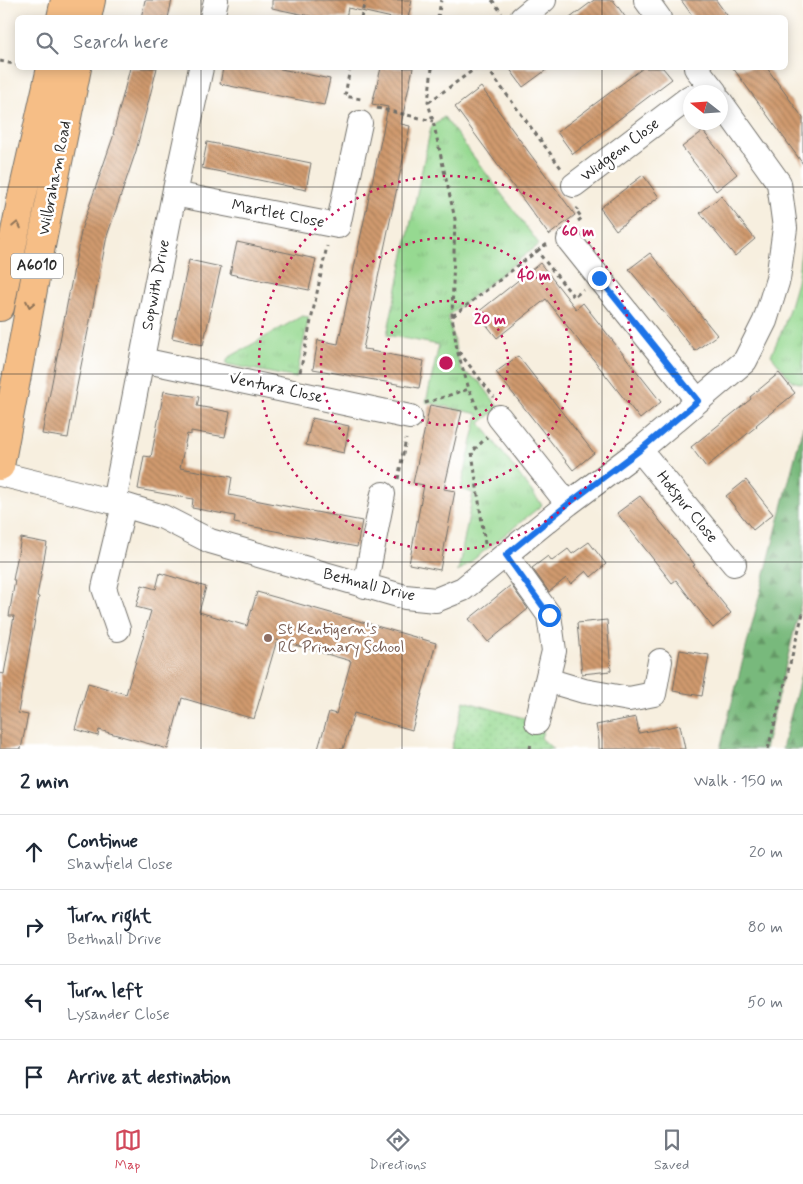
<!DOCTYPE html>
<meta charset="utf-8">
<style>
:root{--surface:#fff;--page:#f2f2f3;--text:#1f2937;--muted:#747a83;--line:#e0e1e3;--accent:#d1495b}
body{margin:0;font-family:Mynerve,sans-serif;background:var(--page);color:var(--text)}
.compass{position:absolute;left:683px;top:85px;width:45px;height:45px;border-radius:50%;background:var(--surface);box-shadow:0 2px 12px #0003;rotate:287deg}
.stop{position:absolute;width:15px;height:15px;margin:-11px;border:4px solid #1a73e8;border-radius:50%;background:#fff}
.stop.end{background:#1a73e8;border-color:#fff;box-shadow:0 1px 5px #0008}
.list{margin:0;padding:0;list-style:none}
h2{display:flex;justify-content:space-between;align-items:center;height:65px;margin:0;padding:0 20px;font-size:21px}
h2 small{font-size:16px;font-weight:400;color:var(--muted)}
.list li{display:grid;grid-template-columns:32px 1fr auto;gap:15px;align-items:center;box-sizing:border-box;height:75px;padding:0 20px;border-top:1px solid var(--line)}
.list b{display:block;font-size:19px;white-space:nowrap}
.list p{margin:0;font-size:16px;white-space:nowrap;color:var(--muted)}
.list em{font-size:16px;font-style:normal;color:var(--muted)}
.icon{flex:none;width:28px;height:28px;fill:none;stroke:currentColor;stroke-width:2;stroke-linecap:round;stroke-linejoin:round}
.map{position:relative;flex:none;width:803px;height:749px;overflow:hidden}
.search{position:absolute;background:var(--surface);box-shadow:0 2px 12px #0003;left:15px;right:15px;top:15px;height:55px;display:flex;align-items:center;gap:12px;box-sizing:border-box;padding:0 18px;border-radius:8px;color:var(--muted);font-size:19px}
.sheet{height:365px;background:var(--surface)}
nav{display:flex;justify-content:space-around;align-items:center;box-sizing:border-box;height:70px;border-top:1px solid var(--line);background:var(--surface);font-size:14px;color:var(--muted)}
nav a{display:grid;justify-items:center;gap:2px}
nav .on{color:var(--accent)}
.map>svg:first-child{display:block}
</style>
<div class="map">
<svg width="803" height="749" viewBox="0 0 803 749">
<defs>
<pattern id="grass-tufts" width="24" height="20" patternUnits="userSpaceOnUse" patternTransform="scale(1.25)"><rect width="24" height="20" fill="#96d991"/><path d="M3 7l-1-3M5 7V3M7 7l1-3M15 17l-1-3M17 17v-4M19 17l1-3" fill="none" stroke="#81ba7d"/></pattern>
<pattern id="forest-firs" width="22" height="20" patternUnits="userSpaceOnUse" patternTransform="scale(1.25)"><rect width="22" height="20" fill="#78b97b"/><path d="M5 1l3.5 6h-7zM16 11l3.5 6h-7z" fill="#639765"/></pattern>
<pattern id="park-dots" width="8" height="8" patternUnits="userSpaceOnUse" patternTransform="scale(1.25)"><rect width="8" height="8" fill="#96d991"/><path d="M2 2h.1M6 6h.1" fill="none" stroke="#81ba7d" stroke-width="1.8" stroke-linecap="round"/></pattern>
<pattern id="building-back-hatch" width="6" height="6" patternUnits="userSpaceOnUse" patternTransform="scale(1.25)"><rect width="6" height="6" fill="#d09a6e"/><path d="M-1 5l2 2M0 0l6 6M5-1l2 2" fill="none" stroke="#a97e5b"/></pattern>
</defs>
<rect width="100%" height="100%" fill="#fff"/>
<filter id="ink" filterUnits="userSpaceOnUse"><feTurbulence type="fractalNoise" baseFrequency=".02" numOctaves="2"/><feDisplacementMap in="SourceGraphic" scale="10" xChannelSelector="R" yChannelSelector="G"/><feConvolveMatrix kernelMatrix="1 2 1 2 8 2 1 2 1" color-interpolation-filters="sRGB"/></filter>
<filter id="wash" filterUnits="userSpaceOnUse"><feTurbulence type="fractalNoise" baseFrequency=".0096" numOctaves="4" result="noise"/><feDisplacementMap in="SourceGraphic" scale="20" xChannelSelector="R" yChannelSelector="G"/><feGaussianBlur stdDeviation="1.12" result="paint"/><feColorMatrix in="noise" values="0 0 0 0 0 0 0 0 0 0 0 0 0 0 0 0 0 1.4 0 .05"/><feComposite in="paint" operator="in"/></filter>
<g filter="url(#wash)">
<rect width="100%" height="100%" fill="#f7efdf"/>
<path fill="url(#grass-tufts)" stroke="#60825e" d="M 444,117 L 539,244 L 448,316 L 461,370 L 480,382 L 499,408 L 480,423 L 542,505 L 458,572 L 473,493 L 461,489 L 478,414 L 426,402 L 439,345 L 387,335 L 431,127 Z
M 803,239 L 803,384 L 792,381 L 771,355 L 784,326 L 797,282 Z
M 302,316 L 309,317 L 296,378 L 226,364 L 228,358 Z"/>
<path fill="url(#forest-firs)" stroke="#527253" d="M 803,426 L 803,595 L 765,749 L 720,749 Z
M 803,667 L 803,749 L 782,749 Z"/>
<path fill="url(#park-dots)" stroke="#60825e" d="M 464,701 L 545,724 L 541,738 L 553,749 L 451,749 Z"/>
<g id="blocks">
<path fill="url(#building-back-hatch)" d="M 145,0 L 172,0 L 168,18 L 141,18 Z
M 272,0 L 412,0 L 408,18 L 392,18 L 348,8 L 346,18 L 319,18 L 272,8 Z
M 594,0 L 613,0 L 626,18 L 570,18 Z
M 681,0 L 716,0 L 729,18 L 694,18 Z
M 130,68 L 157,68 L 136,151 L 107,236 L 75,396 L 68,438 L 42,434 L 82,227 L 114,134 L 113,134 Z
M 223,68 L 276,68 L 330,79 L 324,105 L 220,84 Z
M 381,68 L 413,68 L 401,124 L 410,126 L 363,349 L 372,350 L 371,351 L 424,361 L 419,388 L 313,369 L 318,340 L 338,344 L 388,107 L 372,104 Z
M 509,68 L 549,68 L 523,87 Z
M 643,68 L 663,68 L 672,79 L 573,154 L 557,132 Z
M 733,68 L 767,68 L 803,118 L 803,164 Z
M 481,87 L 575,215 L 549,235 L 455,107 Z
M 703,131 L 737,174 L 716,191 L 682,147 Z
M 207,142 L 311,163 L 306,190 L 202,168 Z
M 643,175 L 659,197 L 616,230 L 600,208 Z
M 721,196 L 755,239 L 735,256 L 700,213 Z
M 237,242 L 316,259 L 309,290 L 230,274 Z
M 650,253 L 717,335 L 695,351 L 629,269 Z
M 189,260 L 221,267 L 203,345 L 172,338 Z
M 540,263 L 576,309 L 583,303 L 661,402 L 640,419 L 546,299 L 497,338 L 477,313 Z
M 518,356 L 594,453 L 573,470 L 496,372 Z
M 779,373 L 795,393 L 756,425 L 757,426 L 706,467 L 691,447 L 751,399 L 750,397 Z
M 164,391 L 199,397 L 197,406 L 230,412 L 225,437 L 191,431 L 191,435 L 187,434 L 180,468 L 232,477 L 229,495 L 362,521 L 357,547 L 234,523 L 235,516 L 192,508 L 193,499 L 138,489 L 144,456 L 151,457 Z
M 430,405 L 462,411 L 444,489 L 455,491 L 440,570 L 409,564 L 424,485 L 413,483 Z
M 312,418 L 349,426 L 344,453 L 306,445 Z
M 746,480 L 773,514 L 753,530 L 726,496 Z
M 640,496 L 695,565 L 693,566 L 731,613 L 713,628 L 676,580 L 672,583 L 617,513 Z
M 21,538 L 47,543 L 37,596 L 39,597 L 18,713 L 28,715 L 21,749 L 0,749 L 0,673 L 4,674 L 14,616 L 9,616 L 15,580 L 13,580 Z
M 589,542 L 606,564 L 591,577 L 586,571 L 571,584 L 566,578 L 549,592 L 532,568 L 548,556 L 552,561 L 568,549 L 572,554 Z
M 160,573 L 206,587 L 199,612 L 247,626 L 257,592 L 436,643 L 412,730 L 354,713 L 343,749 L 318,749 L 329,712 L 336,714 L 351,661 L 277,640 L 254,719 L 182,698 L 168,749 L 99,730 L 98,736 L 75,729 L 88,683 L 126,694 L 151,611 L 136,607 L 142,585 L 156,589 Z
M 511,585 L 528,609 L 488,642 L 469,619 Z
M 607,620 L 611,671 L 582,674 L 577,623 Z
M 680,650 L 709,655 L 702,696 L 673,691 Z
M 636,717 L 639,733 L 680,725 L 685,749 L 599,749 L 599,741 L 596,725 Z"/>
</g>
</g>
<g filter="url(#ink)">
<use href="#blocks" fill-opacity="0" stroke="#72706a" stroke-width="1"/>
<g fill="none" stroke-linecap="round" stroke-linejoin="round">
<defs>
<path id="minor" d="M 646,0 L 659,18
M 212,18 L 216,0
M 522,18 L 544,0
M 696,68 L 715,92
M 574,185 L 690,97
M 174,194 L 338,226 L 360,123
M 569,240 L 698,401
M 142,360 L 410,417
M 499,417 L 568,504
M 640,450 L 734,564
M 0,474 L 114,502 L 163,517 L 210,541 L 405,597 L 436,600 L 463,589 L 568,504 L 640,450 L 745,361 L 765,321 L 778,279 L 785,228 L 779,183 L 720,101
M 114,502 L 174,194 L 201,68
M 506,555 L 549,615 L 554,651 L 547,680 L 584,691 L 629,699 L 654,694 L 660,661
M 365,586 L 383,494
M 118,629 L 104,588 L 124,505
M 537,722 L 547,680"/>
<path id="highway" d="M 61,18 L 65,0
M 87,18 L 91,0
M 0,307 L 22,197 L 51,68
M 0,466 L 42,241 L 77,68"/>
</defs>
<use href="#minor" stroke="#72706a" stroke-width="26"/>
<use href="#highway" stroke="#72706a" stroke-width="30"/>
<path stroke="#72706a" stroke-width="3" stroke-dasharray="4 4" stroke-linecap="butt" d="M 492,0 L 502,13
M 361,18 L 365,0
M 438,18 L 441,0
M 0,61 L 18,65
M 350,68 L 345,96 L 361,99 L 360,102
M 432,68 L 428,102 L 433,121 L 455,219 L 452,316 L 457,350 L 469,389 L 478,410
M 487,68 L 561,168
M 429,102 L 476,68
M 377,108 L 433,121
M 578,221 L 582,218 L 576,210 L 578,208
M 537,251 L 549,243
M 453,316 L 537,251 L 574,297 L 583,290
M 459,352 L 494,397
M 300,372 L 327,246
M 425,403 L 469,389
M 398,479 L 406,439
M 485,544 L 472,452 L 487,437
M 530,749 L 531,742
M 768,749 L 803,613"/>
<use href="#minor" stroke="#fff" stroke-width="24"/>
<use href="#highway" stroke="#f6be86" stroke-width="28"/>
</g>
<defs><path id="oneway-chevron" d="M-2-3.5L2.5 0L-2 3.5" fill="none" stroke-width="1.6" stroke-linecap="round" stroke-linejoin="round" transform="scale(1.25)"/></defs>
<g stroke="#907458">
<use href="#oneway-chevron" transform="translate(17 225) rotate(-79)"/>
<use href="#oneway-chevron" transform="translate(30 304) rotate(101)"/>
</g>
</g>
<g fill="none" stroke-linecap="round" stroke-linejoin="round" filter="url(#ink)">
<path stroke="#1a73e8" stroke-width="6" d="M 549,615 L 506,555 L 568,504 L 640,450 L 698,401 L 599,278"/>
</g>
<path fill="none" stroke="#2b2b2b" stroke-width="1" stroke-opacity="0.55" d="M 201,0 L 201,18M 402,0 L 402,18M 602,0 L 602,18M 201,68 L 201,749M 402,68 L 402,749M 602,68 L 602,749M 0,187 L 803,187M 0,374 L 803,374M 0,562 L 803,562"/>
<g fill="none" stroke="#c2185b" stroke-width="2.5" stroke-dasharray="2.5 5">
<circle cx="446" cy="363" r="62"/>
<circle cx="446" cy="363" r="125"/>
<circle cx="446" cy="363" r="187"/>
</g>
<circle fill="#8d6e63" stroke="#fff" stroke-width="2" cx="268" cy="638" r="5"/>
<g text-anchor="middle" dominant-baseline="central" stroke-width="5" stroke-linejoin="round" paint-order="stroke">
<rect fill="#fff" stroke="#6b6b6b" stroke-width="1" x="11" y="253.5" width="52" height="25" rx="4"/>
<g font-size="15" font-weight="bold" fill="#2b2b2b">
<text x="37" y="266">A6010</text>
</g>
<g font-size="16" fill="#2b2b2b" stroke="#fff">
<text transform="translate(620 150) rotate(-37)">Widgeon Close</text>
<text transform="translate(55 178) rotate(-79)">Wilbraham Road</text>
<text transform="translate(278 214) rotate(11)">Martlet Close</text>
<text transform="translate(156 285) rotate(-79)">Sopwith Drive</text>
<text transform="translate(276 388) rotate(12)">Ventura Close</text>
<text transform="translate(687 507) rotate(51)">Hotspur Close</text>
<text transform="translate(369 585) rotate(14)">Bethnall Drive</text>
</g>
<g font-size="16" fill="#785e54" stroke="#fff" text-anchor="start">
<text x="278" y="629">St Kentigern's<tspan x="278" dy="18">RC Primary School</tspan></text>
</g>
</g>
<circle cx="446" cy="363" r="8" fill="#c2185b" stroke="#fff" stroke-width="2.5"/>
<g font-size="15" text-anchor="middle" font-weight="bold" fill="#c2185b" stroke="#fff" stroke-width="5" stroke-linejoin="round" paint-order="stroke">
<text x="578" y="236">60 m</text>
<text x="534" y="280">40 m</text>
<text x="490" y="324">20 m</text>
</g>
</svg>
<svg class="compass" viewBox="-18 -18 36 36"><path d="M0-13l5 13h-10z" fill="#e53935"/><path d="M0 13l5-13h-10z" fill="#747a83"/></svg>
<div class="stop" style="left:549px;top:615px"></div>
<div class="stop end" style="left:599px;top:278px"></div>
<div class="search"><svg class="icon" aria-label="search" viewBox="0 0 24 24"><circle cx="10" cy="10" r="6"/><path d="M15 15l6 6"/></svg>Search here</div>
</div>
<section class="sheet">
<h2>2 min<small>Walk · 150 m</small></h2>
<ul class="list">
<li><svg class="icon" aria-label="ahead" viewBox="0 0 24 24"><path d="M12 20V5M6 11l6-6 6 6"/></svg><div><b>Continue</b><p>Shawfield Close</p></div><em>20 m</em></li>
<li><svg class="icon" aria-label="right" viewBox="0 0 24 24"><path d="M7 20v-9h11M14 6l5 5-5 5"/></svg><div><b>Turn right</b><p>Bethnall Drive</p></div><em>80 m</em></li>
<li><svg class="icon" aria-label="left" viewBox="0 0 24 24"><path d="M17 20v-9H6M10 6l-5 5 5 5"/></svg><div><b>Turn left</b><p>Lysander Close</p></div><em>50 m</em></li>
<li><svg class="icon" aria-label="arrive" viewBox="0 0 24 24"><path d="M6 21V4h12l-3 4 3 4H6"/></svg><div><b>Arrive at destination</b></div></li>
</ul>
</section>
<nav>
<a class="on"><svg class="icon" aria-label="map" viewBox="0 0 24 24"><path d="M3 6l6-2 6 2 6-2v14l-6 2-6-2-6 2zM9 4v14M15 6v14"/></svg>Map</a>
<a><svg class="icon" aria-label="directions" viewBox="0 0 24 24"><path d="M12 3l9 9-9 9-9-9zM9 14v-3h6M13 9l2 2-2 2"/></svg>Directions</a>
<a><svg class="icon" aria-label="saved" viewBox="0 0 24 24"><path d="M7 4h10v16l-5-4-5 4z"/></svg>Saved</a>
</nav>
